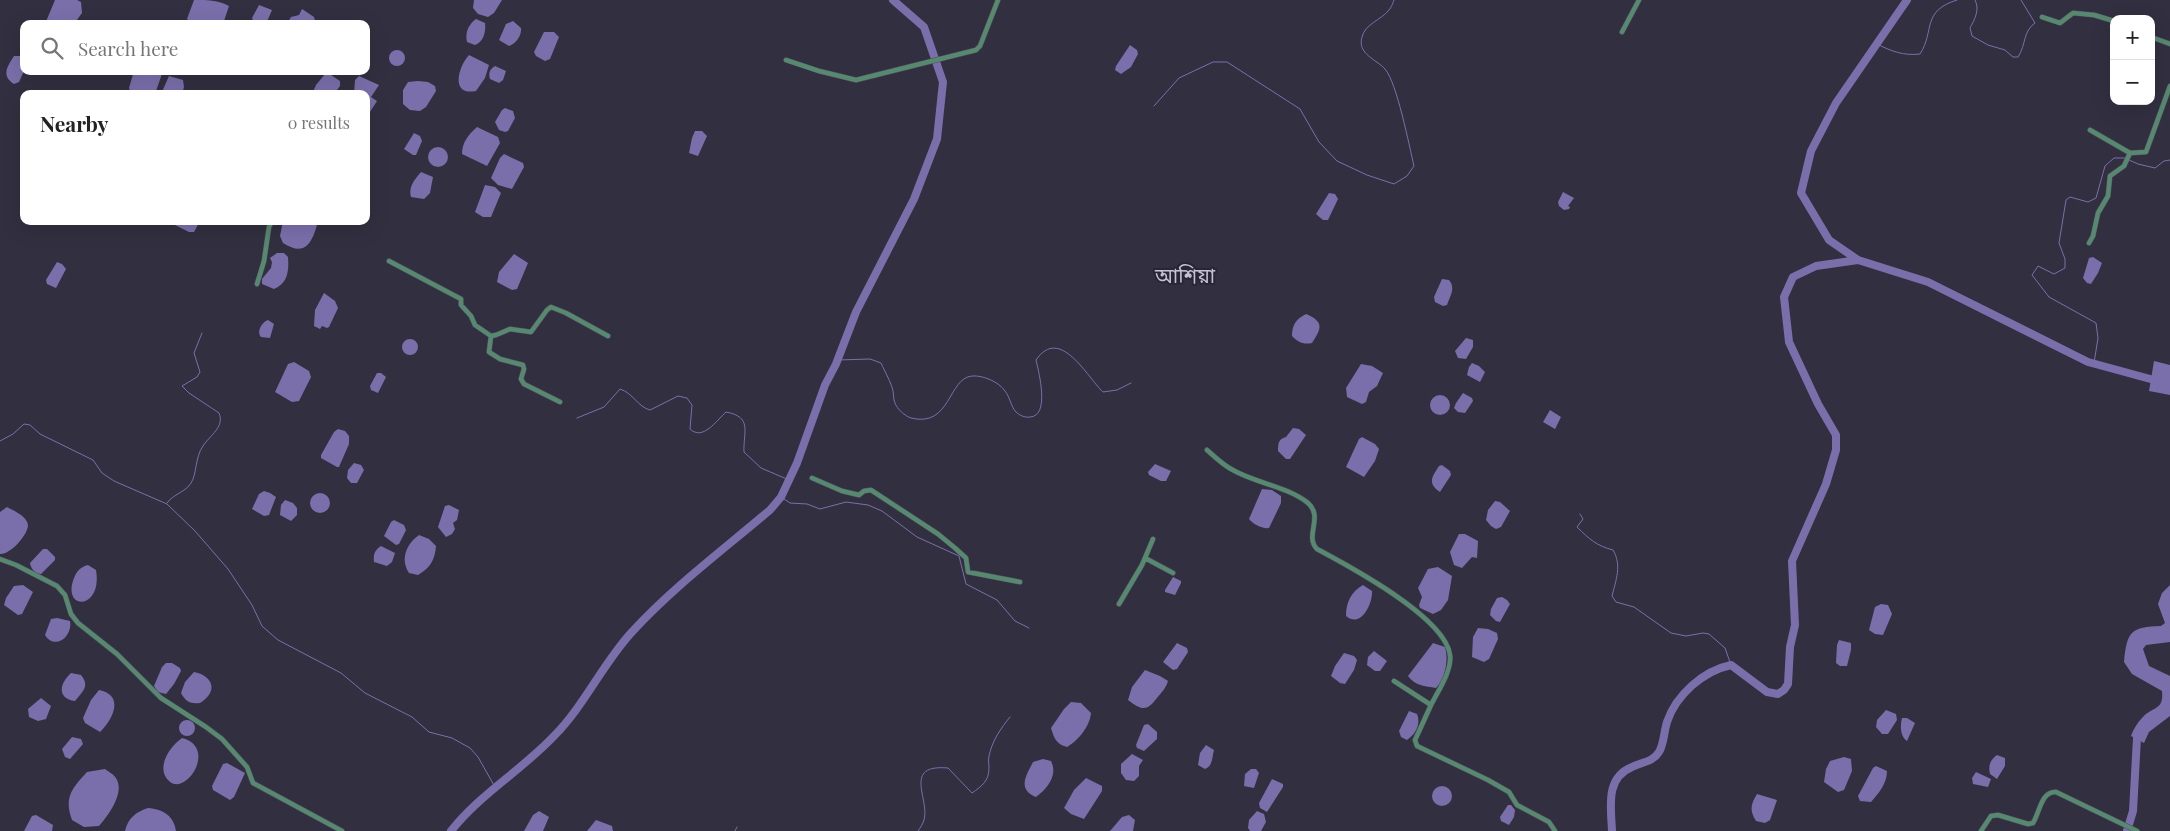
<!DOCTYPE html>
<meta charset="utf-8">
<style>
:root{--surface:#fff;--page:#f6f6f6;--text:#222;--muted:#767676;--line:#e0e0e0}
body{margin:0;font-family:"Playfair Display","Noto Sans Bengali",serif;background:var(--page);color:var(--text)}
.controls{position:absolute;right:15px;top:15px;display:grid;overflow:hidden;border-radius:10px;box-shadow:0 5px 20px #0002}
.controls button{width:45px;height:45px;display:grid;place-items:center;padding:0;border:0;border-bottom:1px solid var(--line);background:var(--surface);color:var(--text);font:25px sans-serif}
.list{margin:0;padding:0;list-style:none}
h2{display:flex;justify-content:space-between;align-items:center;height:65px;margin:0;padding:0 20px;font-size:21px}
h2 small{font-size:16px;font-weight:400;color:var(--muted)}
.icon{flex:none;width:28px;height:28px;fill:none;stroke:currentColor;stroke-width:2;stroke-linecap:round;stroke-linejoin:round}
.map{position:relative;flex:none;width:2170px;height:831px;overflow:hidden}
.search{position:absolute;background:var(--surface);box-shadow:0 5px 20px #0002;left:20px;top:20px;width:350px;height:55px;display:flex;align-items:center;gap:12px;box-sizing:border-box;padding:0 18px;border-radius:10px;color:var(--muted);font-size:19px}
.panel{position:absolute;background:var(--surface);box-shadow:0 5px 20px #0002;left:20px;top:90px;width:350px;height:135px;border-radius:10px}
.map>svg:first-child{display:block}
</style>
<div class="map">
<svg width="2170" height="831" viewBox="0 0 2170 831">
<rect width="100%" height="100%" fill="#322f40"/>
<path fill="#7b6fab" d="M 55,0 L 77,0 L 81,2 L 82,13 L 74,24 L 45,24 Z
M 194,0 C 207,0 218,0 229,6 L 223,24 C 212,24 195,27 187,19 Z
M 474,0 L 502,0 L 494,13 L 488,17 L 478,14 L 473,8 Z
M 259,5 L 272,10 L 266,24 L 259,24 L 253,21 L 252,18 Z
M 302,9 L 314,17 L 316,24 L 287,24 L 291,17 L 299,15 Z
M 476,19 L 485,23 C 486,31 484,42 475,45 L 467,42 C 465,33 468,25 476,19 Z
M 513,21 L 521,28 C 522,35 516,44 509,46 L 499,40 L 506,24 Z
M 544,32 L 554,32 L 559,37 L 550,59 L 545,61 L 536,56 L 534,52 Z
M 1130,45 L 1137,50 L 1138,54 L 1131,67 L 1121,74 L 1115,70 L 1116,66 Z
M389 58a8 8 0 1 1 16 0a8 8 0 1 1-16 0Z
M 469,55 L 489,65 L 485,78 L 476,91 C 450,96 458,67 469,55 Z
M 14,56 L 24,56 L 24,71 L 19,82 L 14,84 C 1,76 7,67 14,56 Z
M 495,66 L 506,71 L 503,80 L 499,83 L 490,79 C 488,73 490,69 495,66 Z
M 134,71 L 163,71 L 155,94 L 131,94 L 129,88 Z
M 325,74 L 331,75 L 340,81 L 340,86 L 334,94 L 312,94 L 316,85 Z
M 169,76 L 183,80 L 184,87 L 182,94 L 161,94 Z
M 359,76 L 379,85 L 371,97 L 377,101 L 366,118 L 366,94 L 354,94 L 355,80 Z
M 418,81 L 428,82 L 435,86 L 436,91 L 426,107 L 420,111 L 410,110 L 403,104 L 403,90 L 408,82 Z
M 505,108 L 513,111 L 515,118 L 508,131 L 505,132 L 499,130 L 495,122 L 502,110 Z
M 477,127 L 498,137 L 500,143 L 487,166 L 462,154 C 462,142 469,134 477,127 Z
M 695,131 L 702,131 L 707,136 L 698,156 L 689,153 L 692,138 Z
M 414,133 L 420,136 L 422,141 L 416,155 L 413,155 L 404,149 Z
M428 157a10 10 0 1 1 20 0a10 10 0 1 1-20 0Z
M 504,154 L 523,163 L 524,167 L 512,189 L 498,185 L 491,178 L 500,158 Z
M 421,172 L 433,177 L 430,193 L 424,199 L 411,197 C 408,187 415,179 421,172 Z
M 485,185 L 495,187 L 501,193 L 491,217 L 483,217 L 475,212 Z
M 1563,192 L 1574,198 L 1568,206 L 1570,207 L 1569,209 L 1564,210 L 1559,206 L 1558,202 Z
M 1329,193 L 1335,194 L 1338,199 L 1328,220 L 1323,220 L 1316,214 Z
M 175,221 L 200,221 L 194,232 L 189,232 L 175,225 Z
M 283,221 L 318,221 C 313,241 306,258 283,243 L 280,236 Z
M 277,253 L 284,253 L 288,257 C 289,271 288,283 274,289 L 262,284 L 262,279 L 271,268 L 272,262 L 270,258 Z
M 514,254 L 528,263 L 517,289 L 512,290 L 497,282 L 499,272 Z
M 2093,257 L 2102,263 L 2098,273 L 2091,284 L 2087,283 L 2083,278 L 2089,258 Z
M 57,262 L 62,264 L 66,269 L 56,288 L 47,284 L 46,280 Z
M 1442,279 L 1449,280 C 1456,288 1450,296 1447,305 L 1443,306 L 1435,302 L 1434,297 Z
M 324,293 L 335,301 L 338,308 L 329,327 L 327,328 L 322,326 L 320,329 L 314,326 L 315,310 Z
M 1306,314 C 1325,322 1321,329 1312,343 C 1303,345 1298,342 1292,336 C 1292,325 1296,319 1306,314 Z
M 268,320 L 274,324 L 270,338 L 261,337 C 256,332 262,322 268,320 Z
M 1466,338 L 1473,340 L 1473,347 L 1466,359 L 1458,358 L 1455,351 Z
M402 347a8 8 0 1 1 16 0a8 8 0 1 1-16 0Z
M 2154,361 L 2170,365 L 2170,395 L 2149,391 Z
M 294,362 L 309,371 L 311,377 L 299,401 L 292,402 L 275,392 L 288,364 Z
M 1472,363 L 1479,366 L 1485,372 L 1480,382 L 1467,375 L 1469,367 Z
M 1361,364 L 1372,366 L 1383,373 L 1377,386 L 1369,392 L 1366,402 L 1362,404 L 1347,397 L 1346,388 Z
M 377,373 L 381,373 L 386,377 L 378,393 L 371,390 L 370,386 Z
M 1463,393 L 1472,398 L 1473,401 L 1465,413 L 1458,412 L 1454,408 L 1456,403 Z
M1430 405a10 10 0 1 1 20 0a10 10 0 1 1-20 0Z
M 1550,410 L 1561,417 L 1555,429 L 1543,422 Z
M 1293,428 L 1299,429 L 1306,435 L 1290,459 L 1286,459 L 1278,451 C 1278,444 1278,439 1286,437 Z
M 338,429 L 345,431 L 349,436 L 349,444 L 339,467 L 337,467 L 321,458 L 321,455 L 334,432 Z
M 1362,437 L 1375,444 L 1379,449 L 1375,461 L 1364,477 L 1346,467 L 1359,439 Z
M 354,463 L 361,465 L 364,470 L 357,483 L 351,483 L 347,478 L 348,470 Z
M 1155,464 L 1171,471 L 1166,481 L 1161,481 L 1149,475 L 1148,472 Z
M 1442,465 L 1450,471 L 1451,475 L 1440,492 C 1427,483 1432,477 1439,466 Z
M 1262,489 L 1272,490 L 1281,496 L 1281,503 L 1269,528 C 1262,529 1253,524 1249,519 Z
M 264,491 L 270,493 L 276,497 L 269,515 L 264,516 L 252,509 L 259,494 Z
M310 503a10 10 0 1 1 20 0a10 10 0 1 1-20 0Z
M 285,500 L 293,503 L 297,508 L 297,515 L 291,521 L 280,515 L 281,505 Z
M 1495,501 L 1500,502 L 1510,511 L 1501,527 L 1496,529 L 1491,526 L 1486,520 L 1488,510 Z
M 449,505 L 459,510 L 457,520 L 453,523 L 455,529 L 452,534 L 446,537 L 438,527 L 445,506 Z
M 7,507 C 14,511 27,516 28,525 C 28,535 10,555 0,554 L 0,512 Z
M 394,520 L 404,525 L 406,530 L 399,544 L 396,545 L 384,536 L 391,522 Z
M 1459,534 L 1465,534 L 1478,541 L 1477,558 L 1472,557 L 1462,568 L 1454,565 L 1450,552 Z
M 419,535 L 429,539 L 436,546 C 435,560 430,568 418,575 L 409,573 C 400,560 406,544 419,535 Z
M 381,546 L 395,553 L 392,562 L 387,566 L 374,562 C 373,554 375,550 381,546 Z
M 43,549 L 47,549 L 55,557 L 55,560 L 41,574 C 35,574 31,569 30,563 Z
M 88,565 L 96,570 C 103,611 61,611 74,578 C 77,571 80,567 88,565 Z
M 1438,567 L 1452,576 L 1448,600 L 1441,610 L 1433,614 L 1420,608 L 1419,605 L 1422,597 L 1418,588 L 1428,569 Z
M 1173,577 L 1181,581 L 1181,583 L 1175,595 L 1165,592 L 1165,590 Z
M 23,585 L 33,592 L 22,614 L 18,615 L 4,605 L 6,598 L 14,586 Z
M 1363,585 L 1372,591 C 1373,603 1361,629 1346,616 C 1346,602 1351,592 1363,585 Z
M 2170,585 L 2170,642 L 2146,645 L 2143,649 L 2149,666 L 2170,676 L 2170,716 L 2149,732 L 2144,743 L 2131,736 C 2133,730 2137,723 2142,718 C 2153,706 2164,711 2162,691 L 2132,674 L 2124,662 C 2127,631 2131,627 2161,626 L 2165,623 L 2158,604 L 2162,593 Z
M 1502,597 L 1507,600 L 1510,604 L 1500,622 L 1496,621 L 1490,615 L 1491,609 L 1497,598 Z
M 1881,604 L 1888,605 L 1892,614 L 1883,635 L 1875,634 L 1869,630 L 1875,607 Z
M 57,618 L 70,621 C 73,636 55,651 45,635 L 51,619 Z
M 1478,628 L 1488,629 L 1497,633 L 1498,639 L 1489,659 L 1484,662 L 1472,657 L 1473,637 Z
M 1839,640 L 1851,643 L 1851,650 L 1847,666 L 1840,666 L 1836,663 L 1837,645 Z
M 1177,643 L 1187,648 L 1188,652 L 1177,669 L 1173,670 L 1163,662 Z
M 1433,643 L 1445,647 C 1449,660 1445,679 1436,688 C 1425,686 1415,686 1408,676 Z
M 1374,651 L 1387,661 L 1380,671 L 1375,671 L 1367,665 L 1368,657 Z
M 1344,653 L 1354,656 L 1357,660 L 1354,670 L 1345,684 L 1340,683 L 1331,676 L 1335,666 Z
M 166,663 L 172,663 L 180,668 L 181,671 L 174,684 L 166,694 L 158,692 L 154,686 L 162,667 Z
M 1145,670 L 1160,676 L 1168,681 C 1166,688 1162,692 1157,698 C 1147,711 1142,711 1128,700 L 1132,687 Z
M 194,672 C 214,676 218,692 200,703 C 190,704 186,702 181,693 L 185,682 Z
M 71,673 L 81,675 C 90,686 83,691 75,701 C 56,698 60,683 71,673 Z
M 99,690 C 125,695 113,720 100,732 L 85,723 L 83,718 L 91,700 Z
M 41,698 L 51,706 L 46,719 L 38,721 L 29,717 L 28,709 Z
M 1071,702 L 1081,703 L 1091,713 C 1090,726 1078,741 1067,747 C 1056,744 1054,738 1051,728 L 1064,709 Z
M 1886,710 L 1896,714 L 1897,720 L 1888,734 L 1882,734 L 1876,727 L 1877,720 Z
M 1409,711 L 1417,714 C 1421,724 1416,734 1407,740 L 1401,737 L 1399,731 Z
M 1902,718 L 1907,718 L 1915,723 L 1907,741 C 1900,736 1900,726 1902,718 Z
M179 728a8 8 0 1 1 16 0a8 8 0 1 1-16 0Z
M 1148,724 L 1157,732 L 1157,739 L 1144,751 L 1137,748 L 1136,745 L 1144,725 Z
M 72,737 L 81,739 L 83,744 L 70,759 L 65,757 L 62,749 Z
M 182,738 C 218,747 186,797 169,781 C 155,768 170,746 182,738 Z
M 1206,745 L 1214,750 C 1212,757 1213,766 1205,769 L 1198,765 L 1200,753 Z
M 1132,754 L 1143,760 L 1139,766 L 1139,776 L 1134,781 L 1126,780 L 1121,773 L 1121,764 Z
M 1997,755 L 2005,758 L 2005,766 L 1997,779 L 1990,774 C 1988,766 1990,760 1997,755 Z
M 1844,757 L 1851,759 L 1852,771 L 1844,790 L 1838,792 L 1824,782 L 1826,769 L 1830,761 Z
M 1043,759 L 1051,761 C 1058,775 1048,788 1036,797 C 1017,789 1026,776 1033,762 Z
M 227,763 L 245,773 L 234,797 L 230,800 L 213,790 L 212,786 L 223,764 Z
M 1876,766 L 1887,771 C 1887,783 1879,793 1871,802 L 1860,801 L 1858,796 L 1873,768 Z
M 105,769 C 109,772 115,775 117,780 C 124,794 108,816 99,826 L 84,827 L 72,820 C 64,798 71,789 87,772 Z
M 1251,769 L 1256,769 L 1259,773 L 1254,788 L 1244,786 L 1245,774 Z
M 1976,772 L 1991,779 L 1988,787 L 1973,784 L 1972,778 Z
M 1086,778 L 1102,786 L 1102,791 L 1084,819 L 1071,814 L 1064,808 L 1074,790 Z
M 1272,779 L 1283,784 L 1283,787 L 1267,812 L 1260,808 L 1259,803 Z
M1432 796a10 10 0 1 1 20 0a10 10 0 1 1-20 0Z
M 1757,794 L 1777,800 L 1770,820 L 1765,823 L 1756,821 C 1749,810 1751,804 1757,794 Z
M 1508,805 L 1511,805 L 1515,810 L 1514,817 L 1509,825 L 1501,821 L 1500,817 Z
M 148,808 C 163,809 174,816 176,831 L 125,831 C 128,818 136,812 148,808 Z
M 539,811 L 549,817 L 543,831 L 524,831 L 533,815 Z
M 1257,811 L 1264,814 L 1266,822 L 1261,831 L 1250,831 L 1248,828 L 1249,820 Z
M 36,815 L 53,825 L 52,831 L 24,831 L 32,816 Z
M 1129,815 L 1135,820 L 1133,831 L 1110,831 L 1122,817 Z
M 596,820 L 612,826 L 613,831 L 587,831 Z"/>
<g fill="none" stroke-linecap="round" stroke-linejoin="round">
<path stroke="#7b6fab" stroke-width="1" d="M 1975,0 C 1980,9 1975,19 1970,28 L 1972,36 L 1988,45 L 2005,50 L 2013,57 L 2018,57 C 2026,45 2023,31 2035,23 L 2021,0
M 1877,44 C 1891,51 1903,56 1920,54 C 1935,31 1921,11 1957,0
M 1154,106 L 1179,78 L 1213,62 L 1227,62 L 1300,109 L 1319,142 L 1337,161 L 1367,175 L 1394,184 L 1407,176 L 1414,166 C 1409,145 1397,83 1385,69 C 1376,59 1357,54 1362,37 C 1365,24 1381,20 1389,10 C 1391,8 1393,3 1394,0
M 2129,160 L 2138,164 L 2155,168 L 2164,161 L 2170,160
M 838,360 L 870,359 L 881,363 C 885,372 891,382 893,391 C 894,395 893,399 895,403 C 897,409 905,416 911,418 C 951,428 948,378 972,376 C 983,375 999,382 1005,391 C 1010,397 1011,407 1016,412 C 1019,415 1025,418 1030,417 C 1050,416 1039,373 1036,360 C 1060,325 1087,377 1103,392 L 1117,390 L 1131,383
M 2094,363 L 2098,338 L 2096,323 L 2049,297 L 2032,275 L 2038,266 L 2054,274 L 2065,268 L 2065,259 L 2059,243 L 2066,200 L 2070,197 L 2088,202 L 2096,198 L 2105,166 L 2114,158 L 2125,158
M 577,418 L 604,407 L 620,389 C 633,393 638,407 650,410 L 678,396 L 687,398 L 692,405 L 690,429 C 703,441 716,421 726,412 C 753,417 743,432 744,452 L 761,468 L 789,480
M 0,441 L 13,434 L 24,424 L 30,425 L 40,434 L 93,460 L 102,473 L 114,481 L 167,504 L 195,531 L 228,569 L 252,605 L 262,626 L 278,640 L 341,673 L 365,693 L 412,717 L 429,732 L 452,738 L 470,748 L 478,757 L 495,787
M 781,497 L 790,503 L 807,504 L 820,509 L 846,502 L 868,505 L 882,511 L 917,537 L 959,556 L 966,584 L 997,600 L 1015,621 L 1029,628
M 167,503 C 173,494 186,492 191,483 C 197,474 195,457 203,446 C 210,435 225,427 219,413 L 189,393 L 182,386 L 197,377 L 200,372 L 194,353 L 202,333
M 1580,514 L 1583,519 L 1577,527 C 1589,539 1597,546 1613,550 C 1622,565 1616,580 1612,596 L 1616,602 L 1634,607 L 1671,633 L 1686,636 L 1703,633 L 1709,634 L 1725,648 L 1731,665
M 735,831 L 737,827
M 918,831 C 920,828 923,824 924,820 C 930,799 902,764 948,768 L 972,793 C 982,786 989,781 989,768 C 989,764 988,760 989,756 C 992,741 1001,728 1010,717"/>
<path stroke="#7b6fab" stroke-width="8" d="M 1907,0 L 1836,103 L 1811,151 L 1801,193 L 1829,240 L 1858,260 L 1928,282 L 2088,362 L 2154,380 L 2170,382
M 451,831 C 480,794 522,770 554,736 C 584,706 602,665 631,633 C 673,587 723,550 770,510 L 781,497 L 797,463 L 825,385 L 836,364 L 856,312 L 914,199 L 937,139 L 943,82 L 924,27 L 893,0
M 1612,831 C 1611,807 1605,778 1632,767 C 1642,762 1653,762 1659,752 C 1664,744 1664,731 1667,722 C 1676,695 1703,671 1731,665 L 1767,692 L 1778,694 L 1784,690 L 1788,684 L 1790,647 L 1795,625 L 1792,561 L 1826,484 L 1836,450 L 1836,435 L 1818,404 L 1789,342 L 1784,297 L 1793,277 L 1816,266 L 1858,260
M 2127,831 L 2133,811 L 2137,738 L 2141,733"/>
<defs>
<path id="street" d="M 2042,17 L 2060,23 L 2073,13 L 2094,15 L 2114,21
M 1622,32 L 1639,0
M 2151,37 L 2170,44
M 786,60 L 819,71 L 856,80 L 976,50 L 980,46 L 998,0
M 2090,130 L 2130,153 L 2146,152 L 2170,86
M 2089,243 L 2093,236 L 2098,213 L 2108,196 L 2110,176 L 2124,166 L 2130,153
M 389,261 L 461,299 L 461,305 L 471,316 L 475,325 L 491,336 L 496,335 L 510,329 L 531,332 L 547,310 L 551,307 L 566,313 L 608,336
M 257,284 L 264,261 L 269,227 L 272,221
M 491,336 L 489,352 L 500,359 L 523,365 L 524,369 L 521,379 L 524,384 L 560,402
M 1207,450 C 1214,456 1222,464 1231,469 C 1254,483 1287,486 1308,503 C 1324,517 1304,536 1317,549 C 1349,566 1445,617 1450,655 C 1452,671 1438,691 1431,705
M 812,478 L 842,491 L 859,495 L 864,491 L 871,490 L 938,534 L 955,548 L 966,558 L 968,572 L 1020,582
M 1145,558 L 1173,573
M 0,559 L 16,565 L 57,586 L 65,595 L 71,614 L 78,623 L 117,654 L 161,698 L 206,727 L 222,739 L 247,767 L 253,783 L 342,831
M 1119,604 L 1142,565 L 1153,539
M 1394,681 L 1431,705 L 1415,740 L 1417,746 L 1488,780 L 1509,792 L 1517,805 L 1549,822 L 1555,831
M 1981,831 L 1991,816 L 1998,815 L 2028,824 L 2033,823 C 2040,812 2041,791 2056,792 L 2137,831"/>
</defs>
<use href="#street" stroke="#504d5d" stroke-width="5.5"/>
<use href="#street" stroke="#56896f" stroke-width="4.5"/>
</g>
<g text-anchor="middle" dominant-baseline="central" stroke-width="4" stroke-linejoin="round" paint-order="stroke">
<g font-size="20" fill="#c5c2d7" stroke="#282635">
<text x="1185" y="274">আশিয়া</text>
</g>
</g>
</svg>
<div class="controls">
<button>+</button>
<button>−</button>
</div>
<div class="search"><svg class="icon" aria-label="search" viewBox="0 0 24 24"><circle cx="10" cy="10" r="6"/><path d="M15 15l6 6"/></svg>Search here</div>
<section class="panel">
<h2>Nearby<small>0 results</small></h2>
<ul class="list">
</ul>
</section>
</div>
